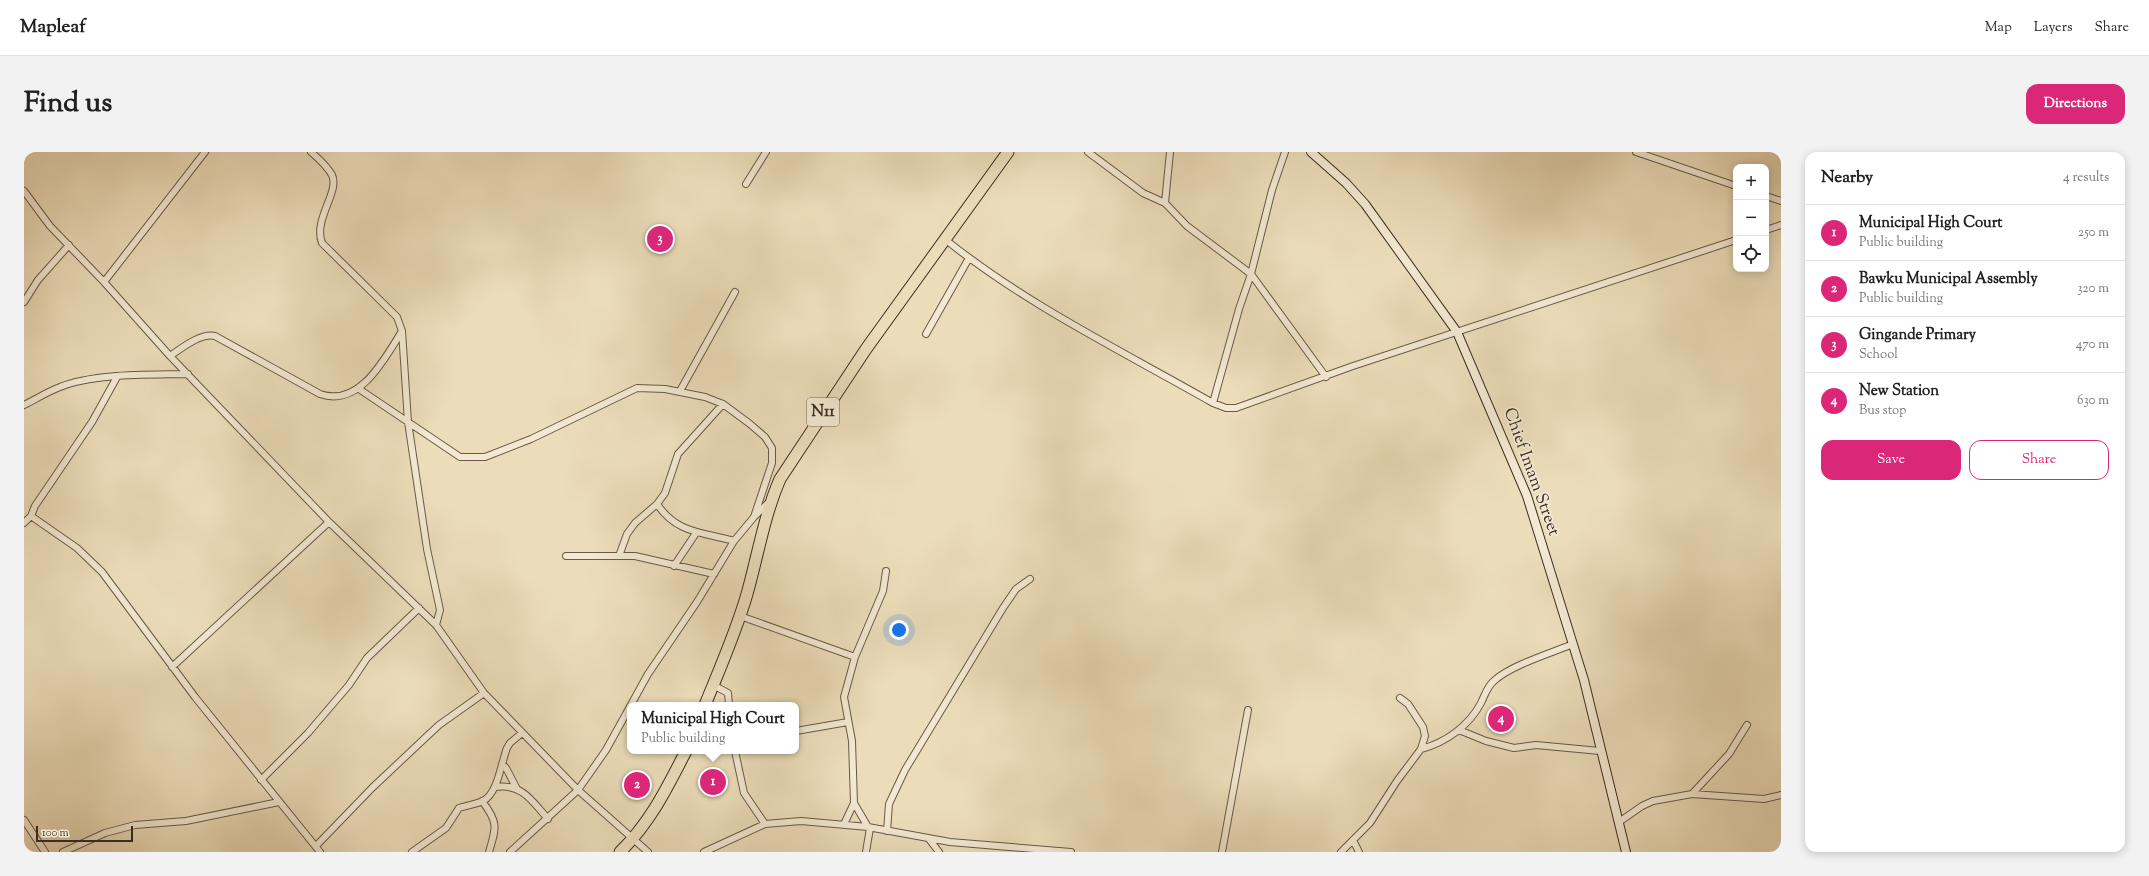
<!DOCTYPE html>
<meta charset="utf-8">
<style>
:root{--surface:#fff;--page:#f2f2f2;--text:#222;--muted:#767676;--line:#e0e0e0;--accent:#db2777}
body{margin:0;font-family:"Sorts Mill Goudy",serif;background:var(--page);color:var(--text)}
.controls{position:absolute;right:12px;top:12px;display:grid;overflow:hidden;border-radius:8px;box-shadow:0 2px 10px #0003}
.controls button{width:36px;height:36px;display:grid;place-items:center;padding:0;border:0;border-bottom:1px solid var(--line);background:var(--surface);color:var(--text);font:20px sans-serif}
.scale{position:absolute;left:12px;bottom:10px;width:97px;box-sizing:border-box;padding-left:4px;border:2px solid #3c2d22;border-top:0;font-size:11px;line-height:14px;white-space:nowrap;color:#3c2d22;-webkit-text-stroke:3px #f3e9d2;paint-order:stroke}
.you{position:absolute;left:875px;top:478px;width:14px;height:14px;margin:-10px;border:3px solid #fff;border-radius:50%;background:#1a73e8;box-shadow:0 0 0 6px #1a73e833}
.badge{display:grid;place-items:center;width:26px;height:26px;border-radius:50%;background:var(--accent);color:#fff;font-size:13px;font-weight:700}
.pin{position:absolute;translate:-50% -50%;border:2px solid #fff;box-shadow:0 1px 4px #0006}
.popup{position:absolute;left:603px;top:550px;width:172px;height:52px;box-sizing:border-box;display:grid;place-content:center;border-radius:8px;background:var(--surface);filter:drop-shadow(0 1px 3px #0005);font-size:13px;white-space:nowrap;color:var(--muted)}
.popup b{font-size:15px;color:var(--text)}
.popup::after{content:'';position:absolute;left:50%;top:100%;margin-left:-8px;border:8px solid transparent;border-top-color:var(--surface)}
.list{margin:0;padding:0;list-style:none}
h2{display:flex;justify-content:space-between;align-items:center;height:52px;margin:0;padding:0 16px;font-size:17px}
h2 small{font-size:13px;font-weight:400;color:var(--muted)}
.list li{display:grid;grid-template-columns:26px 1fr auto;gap:12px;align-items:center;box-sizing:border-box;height:56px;padding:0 16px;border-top:1px solid var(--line)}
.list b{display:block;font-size:15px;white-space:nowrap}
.list p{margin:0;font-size:13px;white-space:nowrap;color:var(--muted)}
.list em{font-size:13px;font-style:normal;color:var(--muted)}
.actions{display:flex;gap:8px;padding:12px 16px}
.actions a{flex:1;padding:9px 0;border:1px solid var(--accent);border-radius:12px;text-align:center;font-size:14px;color:var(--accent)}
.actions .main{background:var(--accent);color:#fff}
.icon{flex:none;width:22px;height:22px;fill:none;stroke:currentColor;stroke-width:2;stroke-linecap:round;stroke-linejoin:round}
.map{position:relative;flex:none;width:1757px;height:700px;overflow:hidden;border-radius:12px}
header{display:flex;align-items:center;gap:24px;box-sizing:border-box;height:56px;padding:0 20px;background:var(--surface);border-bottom:1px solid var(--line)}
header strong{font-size:19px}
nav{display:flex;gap:22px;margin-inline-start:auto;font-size:14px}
.intro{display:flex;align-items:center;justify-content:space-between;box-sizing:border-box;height:96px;padding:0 24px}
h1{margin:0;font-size:28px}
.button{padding:10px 18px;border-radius:12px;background:var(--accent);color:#fff;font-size:14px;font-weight:700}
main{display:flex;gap:24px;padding:0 24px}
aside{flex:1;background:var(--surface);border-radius:12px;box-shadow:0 2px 10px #0003}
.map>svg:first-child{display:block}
</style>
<header>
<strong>Mapleaf</strong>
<nav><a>Map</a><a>Layers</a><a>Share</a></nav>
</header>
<div class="intro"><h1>Find us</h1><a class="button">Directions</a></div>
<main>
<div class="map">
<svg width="1757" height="700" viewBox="0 0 1757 700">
<rect width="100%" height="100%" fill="#ecddba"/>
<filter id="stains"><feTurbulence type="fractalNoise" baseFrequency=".005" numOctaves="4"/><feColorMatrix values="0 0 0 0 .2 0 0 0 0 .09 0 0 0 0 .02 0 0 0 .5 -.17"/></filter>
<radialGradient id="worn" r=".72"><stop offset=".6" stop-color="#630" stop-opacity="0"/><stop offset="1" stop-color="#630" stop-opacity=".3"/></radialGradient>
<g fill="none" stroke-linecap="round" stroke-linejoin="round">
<defs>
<path id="street" d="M 1064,0 L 1119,41 L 1141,51
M 1146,0 L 1141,51 L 1163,74 L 1227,122 L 1215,157 L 1189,251
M 1261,0 L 1248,38 L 1227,122 L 1302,225
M 1612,0 L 1712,34
M 722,32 L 742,0
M 0,39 L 26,74 L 80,130 L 146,204 L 305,370 L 412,473 L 460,541 L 554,638 L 486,700
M 1742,44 L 1757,49
M 1742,78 L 1757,73
M 922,88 C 1003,153 1098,199 1189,251 L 1202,256 L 1212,256 L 1329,214 L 1712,88
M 80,130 L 181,0
M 0,150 L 14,128 L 45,93
M 378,179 L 384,270 L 403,397 L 416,458 L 412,473
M 902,182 L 945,106
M 146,204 C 158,196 176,181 191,184 L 296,242 C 336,256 361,206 378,179 L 373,165 L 298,91 C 289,67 316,40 308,23 C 303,14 294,6 287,0
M 335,237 L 436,305 L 461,305 L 507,287 L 613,236 L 641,237 L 681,245 L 699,252 L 726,272 L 741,285 L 748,296 L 748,311 L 730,365
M 656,239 L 711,140
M 0,253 C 12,247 23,240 36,235 C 70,221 127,223 164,222
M 633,352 C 653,382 679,380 710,389
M 7,364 L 53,396 L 78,420 L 171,545 L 296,700
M 0,371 L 7,364 L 11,354 L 68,270 L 93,225
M 542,404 L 611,404 L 690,422
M 595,404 L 603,382 L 611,371 L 633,352 L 641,341 L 654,302 L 699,252
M 650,414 L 672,381
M 716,464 L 831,505
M 148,515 L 305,370
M 689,533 L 704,541 L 705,553
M 1435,578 L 1462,589 L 1490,596 L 1512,593 L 1576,599
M 772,579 L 824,570
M 1397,597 C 1421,591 1445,574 1457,551 C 1461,543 1463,534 1471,528 C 1488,513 1527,501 1549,492
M 711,599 L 720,641 L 741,672
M 478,612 L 482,616 L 493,637
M 237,628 L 284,581 L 325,533 L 343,506 L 395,456
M 471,635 C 498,631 508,649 524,667
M 1668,642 L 1705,602 L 1723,573
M 458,649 C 475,671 472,676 465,700
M 830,651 L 828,589 L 820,545 L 831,505 L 859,439 L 862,419
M 0,668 L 21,700
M 1595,670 L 1618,654 L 1629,649 L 1668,642 L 1740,647 L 1757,643
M 820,672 L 830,651 L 844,675
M 863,679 L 865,652 L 881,618 L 979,456 L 992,437 L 1006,427
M 905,687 L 915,700
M 1329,688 L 1335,700
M 292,694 L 348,636 L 400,587 L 415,573 L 460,541
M 39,700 L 81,681 L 111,673 L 162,669 L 255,650
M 388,700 L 422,676 L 435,656 C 442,654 452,652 459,649 C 474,641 477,611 483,596 L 486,591 L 498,581
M 624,700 L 554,638 L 582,598 L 624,522 L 673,450 L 710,389 L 730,365 L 745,350
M 680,700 L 741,672 L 777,669 L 844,675 L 926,690 L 1047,700
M 842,700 L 846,676
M 1198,700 L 1224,558
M 1317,700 L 1346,671 L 1373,629 L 1397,597 L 1401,584 L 1399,575 L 1384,552 L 1376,546"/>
<path id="secondary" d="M 1287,0 L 1322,31 L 1341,52 L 1433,180 L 1503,344 L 1560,528 L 1602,700"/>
<path id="highway" d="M 681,553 C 696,516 712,480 723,442 C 734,403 740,364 756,327 L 842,197 L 984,0
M 596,700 C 626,671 643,636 662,599"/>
</defs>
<use href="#street" stroke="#685948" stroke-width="8"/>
<use href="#secondary" stroke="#3c2d22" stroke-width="10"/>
<use href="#highway" stroke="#3c2d22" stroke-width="13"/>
<use href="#street" stroke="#f3e9d2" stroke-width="6"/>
<use href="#secondary" stroke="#f3e9d2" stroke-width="8"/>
<use href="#highway" stroke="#ecddba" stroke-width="11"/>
</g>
<g text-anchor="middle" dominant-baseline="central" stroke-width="3.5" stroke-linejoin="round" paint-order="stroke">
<rect fill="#f3e9d2" stroke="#736557" stroke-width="1" x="783" y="246" width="32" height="28" rx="3"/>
<g font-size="16" font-weight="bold" fill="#3c2d22">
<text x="799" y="260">N11</text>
</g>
<g font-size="17" fill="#3c2d22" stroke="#f3e9d2">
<text transform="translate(1507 320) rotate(70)">Chief Imam Street</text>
</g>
</g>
<rect width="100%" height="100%" filter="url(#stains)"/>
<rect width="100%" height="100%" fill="url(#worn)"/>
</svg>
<div class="controls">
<button>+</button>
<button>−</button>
<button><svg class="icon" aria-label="locate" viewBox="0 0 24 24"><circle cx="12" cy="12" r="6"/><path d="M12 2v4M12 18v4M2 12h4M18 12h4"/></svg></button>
</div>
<div class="scale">100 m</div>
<div class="you"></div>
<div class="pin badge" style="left:689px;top:630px">1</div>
<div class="popup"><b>Municipal High Court</b>Public building</div>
<div class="pin badge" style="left:613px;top:633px">2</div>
<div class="pin badge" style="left:636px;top:87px">3</div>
<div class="pin badge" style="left:1477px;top:567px">4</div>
</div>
<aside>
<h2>Nearby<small>4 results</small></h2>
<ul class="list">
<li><span class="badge">1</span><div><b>Municipal High Court</b><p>Public building</p></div><em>250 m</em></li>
<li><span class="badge">2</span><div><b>Bawku Municipal Assembly</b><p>Public building</p></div><em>320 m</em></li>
<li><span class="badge">3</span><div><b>Gingande Primary</b><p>School</p></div><em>470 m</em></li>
<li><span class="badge">4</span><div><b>New Station</b><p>Bus stop</p></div><em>630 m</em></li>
</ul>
<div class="actions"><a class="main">Save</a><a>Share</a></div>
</aside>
</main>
